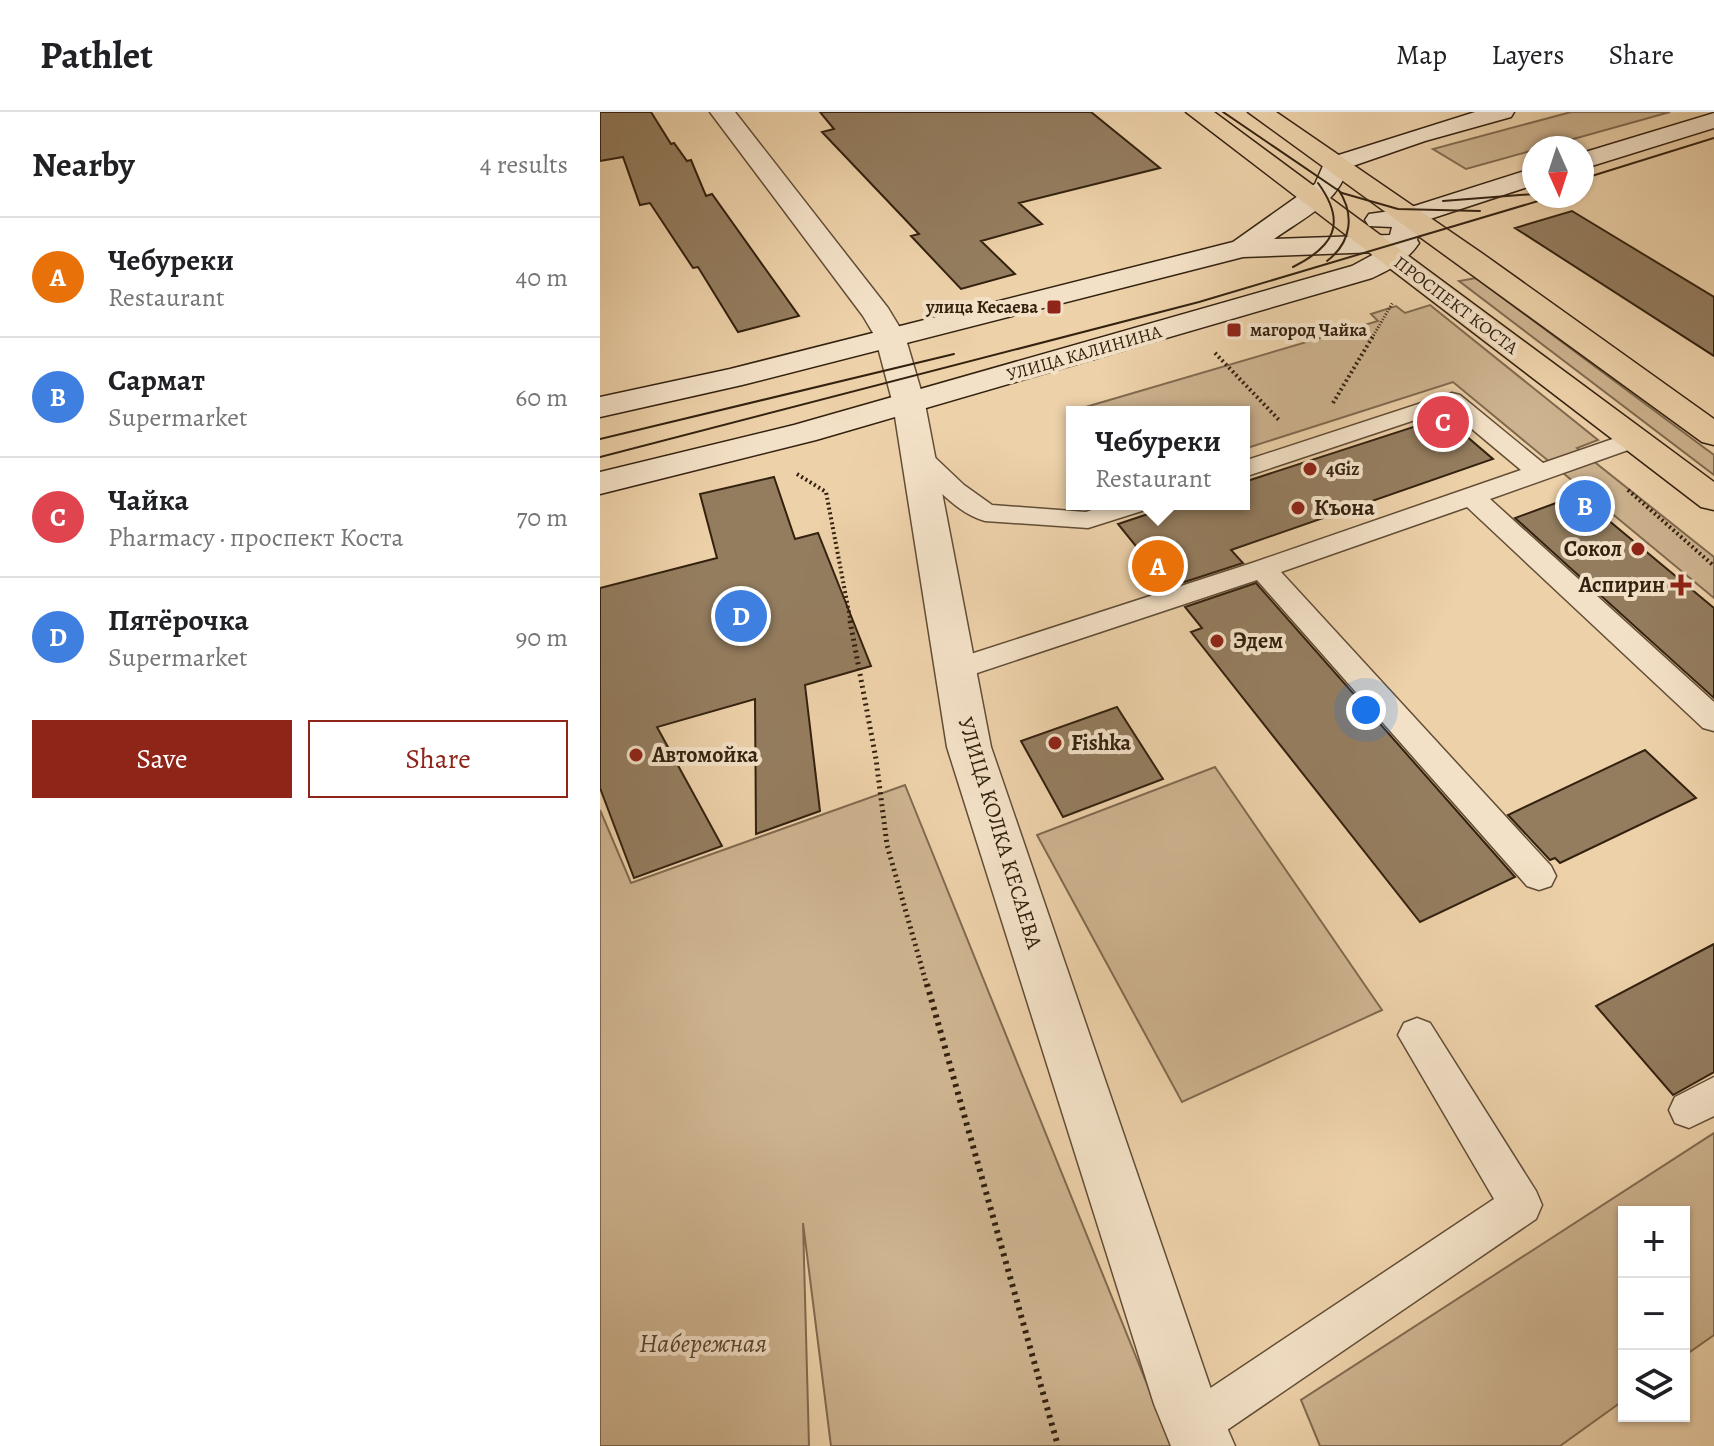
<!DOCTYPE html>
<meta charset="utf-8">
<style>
:root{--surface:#fff;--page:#f2f2f2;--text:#202124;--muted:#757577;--line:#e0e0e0;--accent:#8f2418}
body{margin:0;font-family:Alegreya,serif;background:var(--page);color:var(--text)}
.controls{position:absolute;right:24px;bottom:24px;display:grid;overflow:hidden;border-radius:0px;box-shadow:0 2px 6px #0004}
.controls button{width:72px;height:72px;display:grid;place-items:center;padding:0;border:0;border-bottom:2px solid var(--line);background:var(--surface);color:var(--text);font:40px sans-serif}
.compass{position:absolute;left:922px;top:24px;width:72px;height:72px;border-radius:50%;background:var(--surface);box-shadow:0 2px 6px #0004;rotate:177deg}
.you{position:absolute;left:766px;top:598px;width:28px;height:28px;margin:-20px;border:6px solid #fff;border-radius:50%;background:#1a73e8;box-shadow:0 0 0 12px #1a73e833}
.badge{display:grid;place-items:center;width:52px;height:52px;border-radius:50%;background:var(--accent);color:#fff;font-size:26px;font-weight:700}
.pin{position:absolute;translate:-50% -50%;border:4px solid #fff;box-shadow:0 2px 8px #0006}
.popup{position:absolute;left:466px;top:294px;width:184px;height:104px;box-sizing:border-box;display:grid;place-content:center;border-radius:0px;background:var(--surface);filter:drop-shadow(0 2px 6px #0005);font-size:26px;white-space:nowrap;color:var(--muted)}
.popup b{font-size:30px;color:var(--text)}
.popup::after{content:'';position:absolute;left:50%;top:100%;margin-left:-16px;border:16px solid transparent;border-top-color:var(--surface)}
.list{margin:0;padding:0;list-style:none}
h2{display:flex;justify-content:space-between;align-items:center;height:104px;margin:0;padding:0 32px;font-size:34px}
h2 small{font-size:26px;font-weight:400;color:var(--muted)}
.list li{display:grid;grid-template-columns:52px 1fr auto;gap:24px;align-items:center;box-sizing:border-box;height:120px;padding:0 32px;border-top:2px solid var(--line)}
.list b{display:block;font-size:30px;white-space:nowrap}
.list p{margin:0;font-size:26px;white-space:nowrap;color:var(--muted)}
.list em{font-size:26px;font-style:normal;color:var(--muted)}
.actions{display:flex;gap:16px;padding:24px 32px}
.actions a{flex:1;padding:18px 0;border:2px solid var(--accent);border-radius:0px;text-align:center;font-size:28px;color:var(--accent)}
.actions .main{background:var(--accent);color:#fff}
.icon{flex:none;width:44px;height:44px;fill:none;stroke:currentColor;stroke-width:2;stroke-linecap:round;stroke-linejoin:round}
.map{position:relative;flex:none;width:1114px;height:1334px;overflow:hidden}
header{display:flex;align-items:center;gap:48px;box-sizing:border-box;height:112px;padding:0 40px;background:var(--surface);border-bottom:2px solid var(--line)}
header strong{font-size:38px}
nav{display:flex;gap:44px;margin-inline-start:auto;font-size:28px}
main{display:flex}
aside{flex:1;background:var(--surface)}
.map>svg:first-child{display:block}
</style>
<header>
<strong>Pathlet</strong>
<nav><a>Map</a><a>Layers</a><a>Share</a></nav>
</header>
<main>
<aside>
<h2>Nearby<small>4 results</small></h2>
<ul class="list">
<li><span class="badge" style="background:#e8710a">A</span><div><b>Чебуреки</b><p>Restaurant</p></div><em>40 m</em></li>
<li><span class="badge" style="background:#3f7fe0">B</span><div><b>Сармат</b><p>Supermarket</p></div><em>60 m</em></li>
<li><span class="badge" style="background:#e0444e">C</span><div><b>Чайка</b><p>Pharmacy · проспект Коста</p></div><em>70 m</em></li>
<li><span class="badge" style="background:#3f7fe0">D</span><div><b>Пятёрочка</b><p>Supermarket</p></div><em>90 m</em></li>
</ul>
<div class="actions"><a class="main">Save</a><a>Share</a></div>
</aside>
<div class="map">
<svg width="1114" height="1334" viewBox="0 0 1114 1334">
<rect width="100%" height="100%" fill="#edd1a9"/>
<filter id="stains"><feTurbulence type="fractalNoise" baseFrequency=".0025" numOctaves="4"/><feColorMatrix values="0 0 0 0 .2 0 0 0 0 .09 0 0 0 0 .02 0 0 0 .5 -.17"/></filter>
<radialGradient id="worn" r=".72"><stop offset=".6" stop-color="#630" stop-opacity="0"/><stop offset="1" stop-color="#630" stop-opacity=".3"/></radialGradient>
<path fill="#cdb38f" stroke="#806a4f" stroke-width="2" d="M 971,0 L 1070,0 L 866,57 L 833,37 Z
M 876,166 L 1114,343 L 1114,363 L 859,169 Z
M 830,193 L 998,328 L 977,336 L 1114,445 L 1114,486 L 853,270 L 644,337 L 644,300 L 472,299 L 778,209 L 771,202 L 796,194 L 805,201 Z
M 615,655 L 782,898 L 582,990 L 437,723 Z
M 305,673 L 572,1334 L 231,1334 L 203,1111 L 209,1334 L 0,1334 L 0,698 L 31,771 Z
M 1114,1021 L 1114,1223 L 1084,1244 L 1084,1100 L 1024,1100 L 1024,1288 L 960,1334 L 720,1334 L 701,1288 Z"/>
<path fill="#947d5f" stroke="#33210f" stroke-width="2" d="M 0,0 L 51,0 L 71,32 L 74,31 L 87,49 L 91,48 L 106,84 L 112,82 L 199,204 L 138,220 L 98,155 L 93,156 L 50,91 L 40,93 L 23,45 L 0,49 Z
M 220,0 L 491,0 L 560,56 L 419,91 L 442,112 L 381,129 L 415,162 L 361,177 L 311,124 L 319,122 L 222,20 L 234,17 Z
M 972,99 L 1114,185 L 1114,244 L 915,116 Z
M 844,305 L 893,347 L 631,438 L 643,451 L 569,475 L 518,412 L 578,392 L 644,392 L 644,370 Z
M 174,365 L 195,427 L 218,421 L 271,554 L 205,573 L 220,699 L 156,722 L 155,587 L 57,615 L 122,734 L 34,766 L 0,676 L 0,476 L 117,446 L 100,382 Z
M 978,383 L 1114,496 L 1114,586 L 915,406 Z
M 656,471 L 915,765 L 820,810 L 591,520 L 602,516 L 585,495 Z
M 517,595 L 563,667 L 463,705 L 421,629 Z
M 1045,638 L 1096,686 L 960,751 L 955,746 L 950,748 L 908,703 Z
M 1114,832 L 1114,960 L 1073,983 L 996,894 Z"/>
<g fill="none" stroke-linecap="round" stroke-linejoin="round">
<defs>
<path id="service" d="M 852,281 L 860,283 L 943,351 L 1027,322 L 1045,322 L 1048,327 L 1045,332 L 890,387 L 1114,590 L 1114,619 L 1103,616 L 867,395 L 681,460 L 951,754 L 956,764 L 951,774 L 939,778 L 927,774 L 657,468 L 353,569 L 343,565 L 338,558 L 343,551 L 652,451 L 921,358 L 848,297 L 644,365 L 644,349 Z
M 317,334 L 326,337 L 364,373 L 392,393 L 486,400 L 509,392 L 549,392 L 545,398 L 488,416 L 385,409 C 355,401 330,369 308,347 L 304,342 L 308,337 Z
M 817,906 L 830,911 L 936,1079 L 942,1093 L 936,1107 L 611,1329 L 600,1334 L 579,1329 L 572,1313 L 579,1297 L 894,1087 L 798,923 L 804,911 Z
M 1114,965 L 1114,1004 L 1089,1016 L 1075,1011 L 1069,998 L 1075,985 Z"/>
<path id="minor" d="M 110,0 L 135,0 L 288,196 L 305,224 L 301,231 L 290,233 L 279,231 L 263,204 Z"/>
<path id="tertiary" d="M 290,215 L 301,217 L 305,224 L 325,292 L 391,635 L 614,1286 L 635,1334 L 571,1334 L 554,1292 L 347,635 L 293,292 L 275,224 L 279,217 Z"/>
<path id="secondary" d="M 875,0 L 914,0 L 911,5 L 825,29 L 747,56 C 740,90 700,108 674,127 L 790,123 L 792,115 L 769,114 L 765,108 L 769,102 L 805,97 L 934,56 L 934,73 L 821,110 L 817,128 L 819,131 C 808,148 791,157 772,166 L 216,328 L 0,382 L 0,360 L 194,313 L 752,154 L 778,140 L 643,145 L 142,273 L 0,305 L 0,285 L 130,257 L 633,130 L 715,72 L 726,47 Z
M 1114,1 L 1114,16 L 982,57 L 982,41 Z"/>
<path id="primary" d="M 586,0 L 614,0 L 1114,370 L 1114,398 L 1101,395 Z
M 648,0 L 676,0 L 883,142 L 1114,307 L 1114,333 L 1102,330 Z"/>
</defs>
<use href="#service" stroke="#624d36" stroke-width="3"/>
<use href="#minor" stroke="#624d36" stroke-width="3"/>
<use href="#tertiary" stroke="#624d36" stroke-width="3"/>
<use href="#secondary" stroke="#33210f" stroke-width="3"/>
<use href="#primary" stroke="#33210f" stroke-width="3"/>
<path stroke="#33210f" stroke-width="3" stroke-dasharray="1 2" stroke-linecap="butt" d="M 772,226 L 793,190"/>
<path stroke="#33210f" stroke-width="4" stroke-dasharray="2 3" stroke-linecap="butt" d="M 615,241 L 680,309
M 733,291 L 773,224
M 197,362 L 226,380 L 251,511
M 1028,378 L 1114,454"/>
<path stroke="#33210f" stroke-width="5" stroke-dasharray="2 4" stroke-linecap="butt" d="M 250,509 L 276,647 L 287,733 L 327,874"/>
<path stroke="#33210f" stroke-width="6" stroke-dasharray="3 5" stroke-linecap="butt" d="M 327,872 L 458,1334"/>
<use href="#service" fill="#f3e1c7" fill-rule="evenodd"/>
<use href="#minor" fill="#f3e1c7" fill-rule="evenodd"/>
<use href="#tertiary" fill="#f3e1c7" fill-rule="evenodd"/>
<use href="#secondary" fill="#f3e1c7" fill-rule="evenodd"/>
<use href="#primary" fill="#edd1a9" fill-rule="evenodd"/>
<path stroke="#33210f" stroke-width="2" d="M 623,0 L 742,81 L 798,97 L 880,99
M 982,67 L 1114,26
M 843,89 L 934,82
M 727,149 C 752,130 755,102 738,77
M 693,155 C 733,135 748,112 718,71
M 0,327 L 354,242
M 0,345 L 599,190 L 955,84"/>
</g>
<g fill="#8f2418" stroke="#f3e1c7" stroke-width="3">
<rect x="446" y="187" width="16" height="16" rx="4"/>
<rect x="626" y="210" width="16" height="16" rx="4"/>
<circle cx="710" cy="357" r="8"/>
<circle cx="698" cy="396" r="8"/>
<circle cx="1038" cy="437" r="8"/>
<path d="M1077 461h8v8h8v8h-8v8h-8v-8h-8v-8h8z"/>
<circle cx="617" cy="529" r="8"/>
<circle cx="455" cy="631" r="8"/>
<circle cx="36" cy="643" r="8"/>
</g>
<g text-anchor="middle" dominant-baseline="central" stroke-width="8" stroke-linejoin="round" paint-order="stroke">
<g font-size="18" fill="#33210f" stroke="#f3e1c7">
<text transform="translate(856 193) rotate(37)">ПРОСПЕКТ КОСТА</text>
<text transform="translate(484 241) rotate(-16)">УЛИЦА КАЛИНИНА</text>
</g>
<g font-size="18" font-weight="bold" fill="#33210f" stroke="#f3e1c7" text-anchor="start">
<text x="438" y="195" text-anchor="end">улица Кесаева</text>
<text x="650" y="218">магород Чайка</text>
<text x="726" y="357">4Giz</text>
</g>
<g font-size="22" font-weight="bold" fill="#33210f" stroke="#f3e1c7" text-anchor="start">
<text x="714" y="396">Къона</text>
<text x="1022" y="437" text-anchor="end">Сокол</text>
<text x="1065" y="473" text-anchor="end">Аспирин</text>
<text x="633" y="529">Эдем</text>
<text x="471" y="631">Fishka</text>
<text x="52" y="643">Автомойка</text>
</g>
<g font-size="22" fill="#33210f" stroke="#f3e1c7">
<text transform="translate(400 721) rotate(73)">УЛИЦА КОЛКА КЕСАЕВА</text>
</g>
<g font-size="26" font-style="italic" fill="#5a462f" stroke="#f3e1c7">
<text x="103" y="1231">Набережная</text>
</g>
</g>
<rect width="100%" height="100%" filter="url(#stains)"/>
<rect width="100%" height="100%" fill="url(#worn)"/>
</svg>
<div class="controls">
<button>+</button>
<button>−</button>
<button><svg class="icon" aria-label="layers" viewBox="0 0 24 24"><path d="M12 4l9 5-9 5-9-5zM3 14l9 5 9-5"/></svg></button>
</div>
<svg class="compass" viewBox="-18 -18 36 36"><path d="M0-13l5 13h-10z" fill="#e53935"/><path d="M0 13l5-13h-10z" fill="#757577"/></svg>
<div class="you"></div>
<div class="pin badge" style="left:558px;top:454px;background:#e8710a">A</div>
<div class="popup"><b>Чебуреки</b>Restaurant</div>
<div class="pin badge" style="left:985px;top:394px;background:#3f7fe0">B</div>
<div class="pin badge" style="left:843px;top:310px;background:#e0444e">C</div>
<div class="pin badge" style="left:141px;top:504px;background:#3f7fe0">D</div>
</div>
</main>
